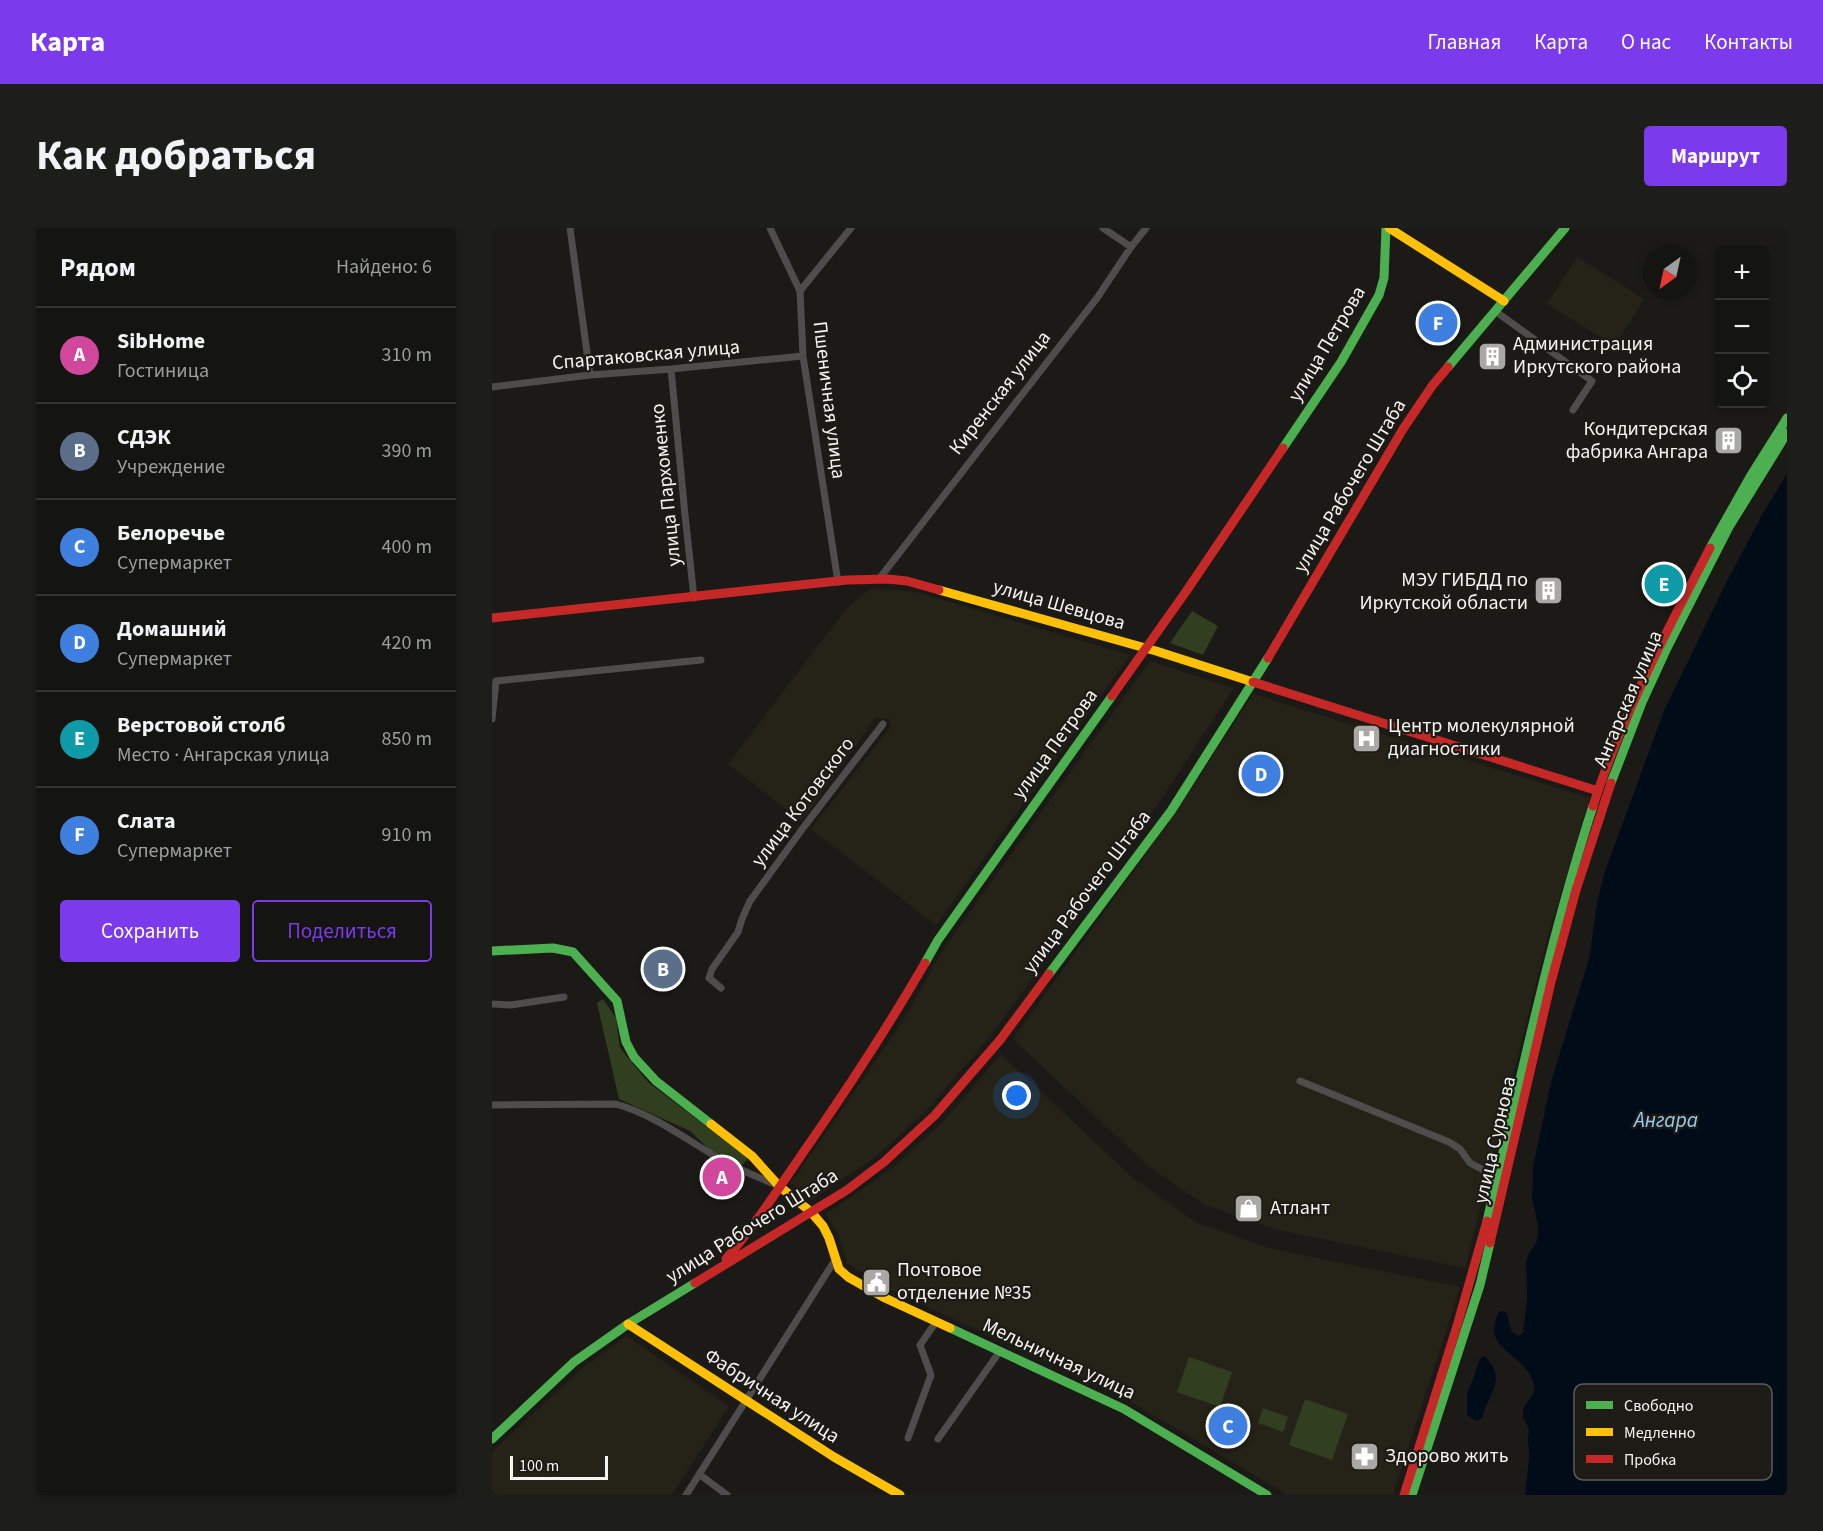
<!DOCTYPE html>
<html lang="ru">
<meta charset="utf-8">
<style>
:root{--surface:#141410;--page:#1d1d19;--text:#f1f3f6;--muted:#9d9e9f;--line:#333330;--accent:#7c3aed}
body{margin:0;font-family:"Source Sans 3",sans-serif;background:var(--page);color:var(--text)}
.controls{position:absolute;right:18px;top:18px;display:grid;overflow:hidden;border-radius:6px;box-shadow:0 3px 9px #0003}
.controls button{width:54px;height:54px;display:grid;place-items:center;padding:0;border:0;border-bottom:2px solid var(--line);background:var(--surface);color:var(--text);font:30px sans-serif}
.compass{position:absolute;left:1151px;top:18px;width:54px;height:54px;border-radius:50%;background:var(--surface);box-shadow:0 3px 9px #0003;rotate:213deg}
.scale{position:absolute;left:18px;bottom:15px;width:98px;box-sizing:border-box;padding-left:6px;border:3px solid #f5f4f0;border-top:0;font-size:16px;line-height:21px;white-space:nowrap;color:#f5f4f0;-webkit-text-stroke:4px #1c1b15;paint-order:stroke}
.you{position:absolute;left:525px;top:868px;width:21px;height:21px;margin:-15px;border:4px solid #fff;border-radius:50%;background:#1a73e8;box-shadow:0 0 0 9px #1a73e833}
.badge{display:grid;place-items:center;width:39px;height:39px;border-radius:50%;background:var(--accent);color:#fff;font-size:20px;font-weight:700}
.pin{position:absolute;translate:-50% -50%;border:3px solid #fff;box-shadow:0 2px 6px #0006}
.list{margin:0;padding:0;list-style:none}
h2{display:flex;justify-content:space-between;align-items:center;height:78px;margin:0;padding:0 24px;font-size:26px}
h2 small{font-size:20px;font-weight:400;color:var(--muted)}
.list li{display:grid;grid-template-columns:39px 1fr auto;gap:18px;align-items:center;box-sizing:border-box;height:96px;padding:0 24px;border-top:2px solid var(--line)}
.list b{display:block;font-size:22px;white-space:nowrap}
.list p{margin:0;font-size:20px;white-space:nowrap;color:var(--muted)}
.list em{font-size:20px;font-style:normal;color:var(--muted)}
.actions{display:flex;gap:12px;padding:18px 24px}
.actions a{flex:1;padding:14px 0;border:2px solid var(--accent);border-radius:6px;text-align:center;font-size:21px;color:var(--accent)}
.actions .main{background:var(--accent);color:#fff}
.icon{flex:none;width:33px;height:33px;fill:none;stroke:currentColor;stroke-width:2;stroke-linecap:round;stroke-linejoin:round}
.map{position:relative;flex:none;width:1295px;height:1267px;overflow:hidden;border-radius:6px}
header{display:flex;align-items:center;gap:36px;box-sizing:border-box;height:84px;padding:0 30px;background:var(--accent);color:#fff}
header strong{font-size:28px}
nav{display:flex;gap:33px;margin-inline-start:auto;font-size:21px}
.intro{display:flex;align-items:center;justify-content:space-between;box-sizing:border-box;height:144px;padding:0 36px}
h1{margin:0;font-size:42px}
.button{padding:15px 27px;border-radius:6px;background:var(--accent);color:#fff;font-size:21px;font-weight:700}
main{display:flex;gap:36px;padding:0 36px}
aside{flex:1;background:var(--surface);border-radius:6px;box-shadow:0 3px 9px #0003}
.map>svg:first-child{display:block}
</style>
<header>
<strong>Карта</strong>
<nav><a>Главная</a><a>Карта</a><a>О нас</a><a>Контакты</a></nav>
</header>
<div class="intro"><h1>Как добраться</h1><a class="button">Маршрут</a></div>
<main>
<aside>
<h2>Рядом<small>Найдено: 6</small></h2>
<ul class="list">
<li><span class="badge" style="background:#d1479c">A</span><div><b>SibHome</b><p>Гостиница</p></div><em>310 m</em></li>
<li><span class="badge" style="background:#5c6f8a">B</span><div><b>СДЭК</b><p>Учреждение</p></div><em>390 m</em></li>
<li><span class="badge" style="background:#3f7fe0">C</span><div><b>Белоречье</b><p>Супермаркет</p></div><em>400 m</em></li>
<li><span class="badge" style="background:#3f7fe0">D</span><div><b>Домашний</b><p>Супермаркет</p></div><em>420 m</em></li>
<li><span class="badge" style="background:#0f9aa8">E</span><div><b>Верстовой столб</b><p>Место · Ангарская улица</p></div><em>850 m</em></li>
<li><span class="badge" style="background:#3f7fe0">F</span><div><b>Слата</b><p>Супермаркет</p></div><em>910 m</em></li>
</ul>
<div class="actions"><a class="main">Сохранить</a><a>Поделиться</a></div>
</aside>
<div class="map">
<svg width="1295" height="1267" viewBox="0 0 1295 1267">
<rect width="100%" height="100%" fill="#1b1a16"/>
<path fill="#252318" d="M 1085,29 L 1152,71 L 1123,118 L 1055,76 Z
M 378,361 L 420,363 L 638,427 L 444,697 L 319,601 L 399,498 L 397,491 L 384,489 L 310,593 L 236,536 L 354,381 Z
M 658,433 L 742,460 L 668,573 L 500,806 L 436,881 L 386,927 L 320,972 L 299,955 L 411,793 L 454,717 Z
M 761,466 L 1098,570 L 1056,708 L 973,1040 L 786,1002 L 713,977 L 655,937 L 521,811 L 684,584 Z
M 509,826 L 642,951 L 705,995 L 781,1021 L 968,1059 L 901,1267 L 796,1267 L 636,1172 L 397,1061 L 355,1035 L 346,1007 L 334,986 L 399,941 L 451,894 Z
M 134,1108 L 237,1178 L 180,1267 L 0,1267 L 0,1224 L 88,1142 Z"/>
<path fill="#313e1f" d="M 700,383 L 726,398 L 711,427 L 678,415 Z
M 111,771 L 124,790 L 128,820 L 157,855 L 256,930 L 250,938 L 217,921 L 198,903 L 127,871 L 105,775 Z
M 697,1129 L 740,1144 L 728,1179 L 685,1164 Z
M 813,1171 L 856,1186 L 840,1232 L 797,1217 Z
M 771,1180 L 796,1189 L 791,1204 L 766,1195 Z"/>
<path fill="#020c19" d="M 1295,246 L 1295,1267 L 1033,1267 C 1034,1255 1036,1242 1037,1230 C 1038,1224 1036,1218 1036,1211 C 1036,1208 1037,1205 1037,1202 C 1036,1196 1030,1192 1031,1185 C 1032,1170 1048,1169 1040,1151 C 1028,1122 988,1121 1007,1084 L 1012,1083 L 1015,1086 L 1019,1103 L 1026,1108 L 1031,1105 L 1035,1071 L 1034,1033 L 1036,1027 L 1045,1013 L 1046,1006 L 1046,998 L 1040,970 L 1041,939 L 1059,854 L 1097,731 L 1105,675 L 1112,646 L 1172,483 L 1235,353 L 1270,287 Z
M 993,1128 C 1016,1154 996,1164 990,1190 L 985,1193 L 975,1187 L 975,1165 L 980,1154 L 988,1130 Z"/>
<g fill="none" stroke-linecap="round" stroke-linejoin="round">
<path stroke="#4e4d4c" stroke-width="7" d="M 78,0 L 98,147
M 278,0 L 308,63 L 311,128 L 346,354
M 611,0 L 639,19
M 308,63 L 359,0
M 1003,83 L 1100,153 L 1081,182
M 179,141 L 193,287 L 202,370
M 0,159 L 98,147 L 179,141 L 311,128
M 387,351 L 605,70 L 639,19 L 654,0
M 0,491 L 4,453 L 209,432
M 229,760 L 217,750 L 220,741 L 246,704 L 250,691 L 258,673 L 311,600 L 391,496
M 0,776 L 19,777 L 72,769
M 808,853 L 957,914 L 968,921 L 978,935 L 1005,949
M 0,877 L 124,876 C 159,886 188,907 218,925 C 239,938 262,948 285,957
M 416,1210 L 439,1147 L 428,1117 L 444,1094
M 446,1211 L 508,1123
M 207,1246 L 235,1267
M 194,1267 L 343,1032"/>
<path stroke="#4caf50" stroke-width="9" d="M 956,139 L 1073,0
M 791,220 L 849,134 L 887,67 L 892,50 L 894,0
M 1218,320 L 1258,249 L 1295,190
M 1119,555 L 1151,472 L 1174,422 L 1237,299 L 1295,205
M 0,723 L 61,720 L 81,724 L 125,773 L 134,814 L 142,829 L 164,853 L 219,896
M 433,735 L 446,712 L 620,468
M 557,746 L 679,583 L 776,430
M 995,993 C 1028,854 1057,714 1101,578
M 458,1100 L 632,1181 L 775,1267
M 0,1211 L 82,1134 L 136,1096 L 203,1055
M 920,1267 L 988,1057 L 998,1015"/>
<path stroke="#ffc107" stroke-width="9" d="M 897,0 L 1012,73
M 447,362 L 664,423 L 761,454
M 219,896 L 260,928 L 287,958 L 319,984 L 331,998 L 337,1010 L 347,1041 L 356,1049 L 393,1070 L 458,1100
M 136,1096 L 342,1229 L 408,1267"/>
<path stroke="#c62828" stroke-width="9" d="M 0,390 L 355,352 L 396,351 L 415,353 L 447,362
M 776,430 L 911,201 L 940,158 L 956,139
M 761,454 L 1106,563
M 620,468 L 693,365 L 791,220
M 1101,578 C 1130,488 1174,404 1218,320
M 998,1015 L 1059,754 L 1084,662 L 1119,555
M 234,1031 C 265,995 290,955 317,916 C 358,857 397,797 433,735
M 203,1055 L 355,962 L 392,934 L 443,887 L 508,812 L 557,746
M 912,1267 L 965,1098 L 995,993"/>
</g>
<defs>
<symbol id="building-square" viewBox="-11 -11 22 22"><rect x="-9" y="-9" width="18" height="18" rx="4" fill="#a9a8a4" stroke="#1c1b15"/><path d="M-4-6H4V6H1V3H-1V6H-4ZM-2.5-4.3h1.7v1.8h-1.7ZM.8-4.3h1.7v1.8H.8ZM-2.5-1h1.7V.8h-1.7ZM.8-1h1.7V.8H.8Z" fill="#fff"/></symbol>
<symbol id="hospital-square" viewBox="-11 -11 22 22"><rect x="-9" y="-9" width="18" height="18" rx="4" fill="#a9a8a4" stroke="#1c1b15"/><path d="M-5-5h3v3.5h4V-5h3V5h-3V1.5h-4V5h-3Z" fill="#fff"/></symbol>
<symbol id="shop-square" viewBox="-11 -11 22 22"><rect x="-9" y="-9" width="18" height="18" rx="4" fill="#a9a8a4" stroke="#1c1b15"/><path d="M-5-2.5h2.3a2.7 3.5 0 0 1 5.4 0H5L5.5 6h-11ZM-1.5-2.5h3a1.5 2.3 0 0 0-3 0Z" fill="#fff"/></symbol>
<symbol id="civic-square" viewBox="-11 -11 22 22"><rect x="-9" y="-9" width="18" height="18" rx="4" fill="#a9a8a4" stroke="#1c1b15"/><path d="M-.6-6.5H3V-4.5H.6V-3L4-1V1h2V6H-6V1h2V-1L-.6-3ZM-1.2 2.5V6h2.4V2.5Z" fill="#fff"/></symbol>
<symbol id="pharmacy-square" viewBox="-11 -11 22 22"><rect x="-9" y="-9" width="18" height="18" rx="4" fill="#a9a8a4" stroke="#1c1b15"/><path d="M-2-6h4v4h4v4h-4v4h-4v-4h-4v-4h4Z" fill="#fff"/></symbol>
</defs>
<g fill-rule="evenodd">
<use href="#building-square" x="984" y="112" width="33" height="33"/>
<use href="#building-square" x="1220" y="196" width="33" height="33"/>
<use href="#building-square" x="1040" y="346" width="33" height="33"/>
<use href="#hospital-square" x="858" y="494" width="33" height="33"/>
<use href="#shop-square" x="740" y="964" width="33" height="33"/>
<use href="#civic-square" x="368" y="1038" width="33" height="33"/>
<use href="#pharmacy-square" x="856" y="1212" width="33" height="33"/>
</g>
<g text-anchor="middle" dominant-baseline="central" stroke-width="4.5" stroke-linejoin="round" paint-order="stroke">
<g font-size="20" fill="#f5f4f0" stroke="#1c1b15">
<text transform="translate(835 116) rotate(-59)">улица Петрова</text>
<text transform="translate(154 127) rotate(-5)">Спартаковская улица</text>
<text transform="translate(508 165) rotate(-52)">Киренская улица</text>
<text transform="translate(337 172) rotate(83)">Пшеничная улица</text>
<text transform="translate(174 257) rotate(-96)">улица Пархоменко</text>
<text transform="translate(858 258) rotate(-59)">улица Рабочего Штаба</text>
<text transform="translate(567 377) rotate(16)">улица Шевцова</text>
<text transform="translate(1136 471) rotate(-67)">Ангарская улица</text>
<text transform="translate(563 516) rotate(-54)">улица Петрова</text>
<text transform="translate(311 574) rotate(-53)">улица Котовского</text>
<text transform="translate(595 664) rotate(-53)">улица Рабочего Штаба</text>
<text transform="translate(1003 912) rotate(-77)">улица Сурнова</text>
<text transform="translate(260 998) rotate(-32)">улица Рабочего Штаба</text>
<text transform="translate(567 1131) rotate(25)">Мельничная улица</text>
<text transform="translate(280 1168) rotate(33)">Фабричная улица</text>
</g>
<g font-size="20" fill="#f5f4f0" stroke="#1c1b15" text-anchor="start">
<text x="1021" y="116">Администрация<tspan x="1021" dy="23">Иркутского района</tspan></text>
<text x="1216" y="201" text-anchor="end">Кондитерская<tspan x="1216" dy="23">фабрика Ангара</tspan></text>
<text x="1036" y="352" text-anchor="end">МЭУ ГИБДД по<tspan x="1036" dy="23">Иркутской области</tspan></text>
<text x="896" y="498">Центр молекулярной<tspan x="896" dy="23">диагностики</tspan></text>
<text x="778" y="980">Атлант</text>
<text x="405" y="1042">Почтовое<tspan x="405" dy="23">отделение №35</tspan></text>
<text x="893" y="1228">Здорово жить</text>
</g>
<g font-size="21" font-style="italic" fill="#98cdf6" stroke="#1c1b15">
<text x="1174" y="892">Ангара</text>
</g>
</g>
<rect x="1082" y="1156" width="198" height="96" rx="9" fill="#1c1b15" stroke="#5d5c57" stroke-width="1.5"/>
<rect x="1094" y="1173" width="27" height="8" fill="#4caf50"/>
<rect x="1094" y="1200" width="27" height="8" fill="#ffc107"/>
<rect x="1094" y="1227" width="27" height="8" fill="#c62828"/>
<g font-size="16" fill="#f5f4f0">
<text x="1132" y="1183">Свободно</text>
<text x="1132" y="1210">Медленно</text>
<text x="1132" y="1237">Пробка</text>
</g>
</svg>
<div class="controls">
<button>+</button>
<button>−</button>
<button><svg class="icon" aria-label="locate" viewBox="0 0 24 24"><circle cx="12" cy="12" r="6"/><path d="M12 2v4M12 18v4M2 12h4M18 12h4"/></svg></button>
</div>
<svg class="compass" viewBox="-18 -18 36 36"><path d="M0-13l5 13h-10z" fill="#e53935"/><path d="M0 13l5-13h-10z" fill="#9d9e9f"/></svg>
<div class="scale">100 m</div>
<div class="you"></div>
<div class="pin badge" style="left:230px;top:949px;background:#d1479c">A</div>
<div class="pin badge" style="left:171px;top:741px;background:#5c6f8a">B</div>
<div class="pin badge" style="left:736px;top:1198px;background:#3f7fe0">C</div>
<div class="pin badge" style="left:769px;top:546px;background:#3f7fe0">D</div>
<div class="pin badge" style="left:1172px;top:356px;background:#0f9aa8">E</div>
<div class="pin badge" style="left:946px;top:95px;background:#3f7fe0">F</div>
</div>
</main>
